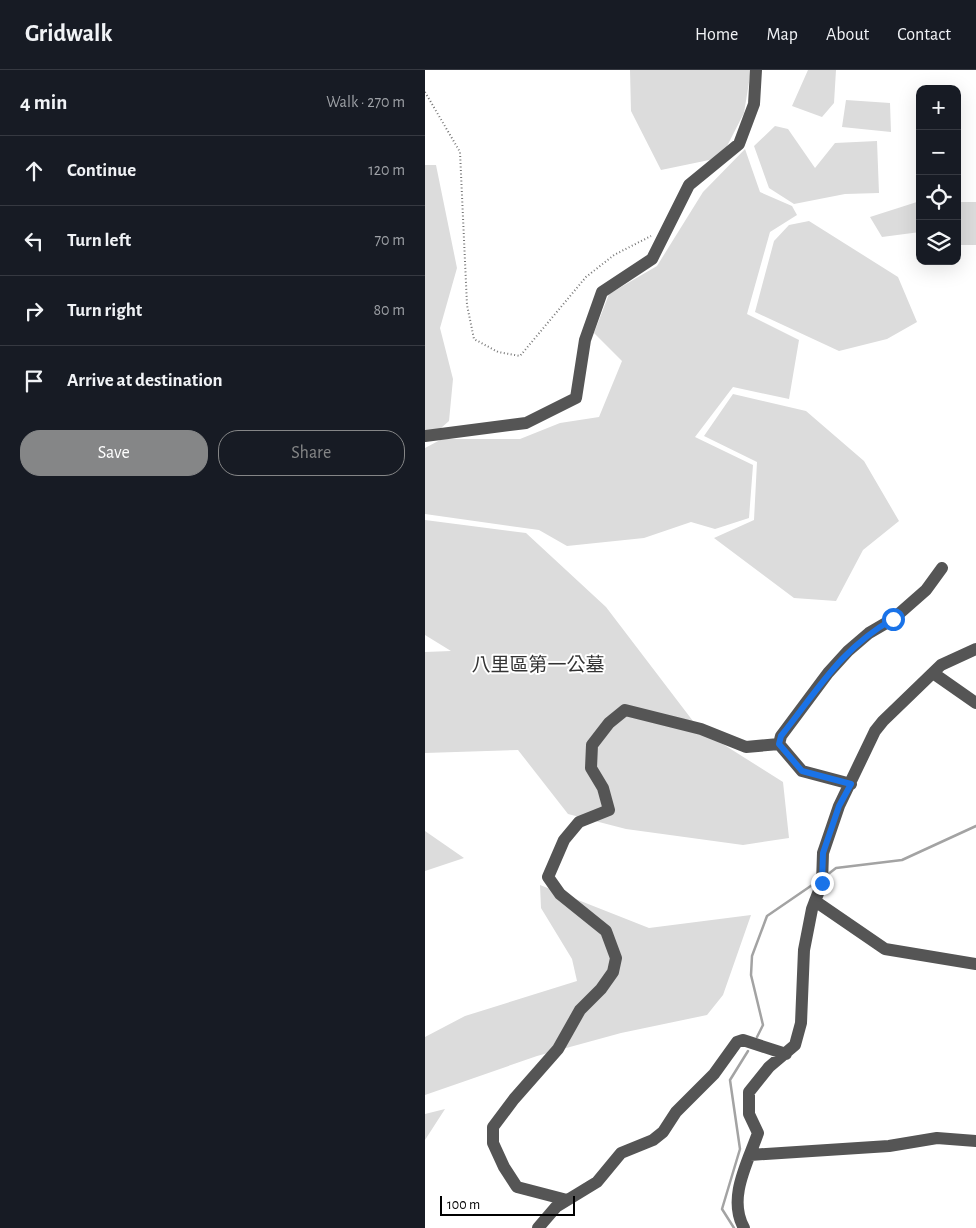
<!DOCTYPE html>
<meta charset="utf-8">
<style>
:root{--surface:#171b24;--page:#20242c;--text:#f1f3f6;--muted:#9ea1a6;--line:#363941;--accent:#858687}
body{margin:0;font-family:"Alegreya Sans","Noto Sans TC",sans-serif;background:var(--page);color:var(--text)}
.controls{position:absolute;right:15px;top:15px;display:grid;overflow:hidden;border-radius:10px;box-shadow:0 5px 20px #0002}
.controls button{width:45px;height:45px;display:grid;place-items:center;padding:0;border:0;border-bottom:1px solid var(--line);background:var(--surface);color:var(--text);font:25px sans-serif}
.scale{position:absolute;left:15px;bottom:12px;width:135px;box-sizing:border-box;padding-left:5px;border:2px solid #000;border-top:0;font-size:14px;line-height:18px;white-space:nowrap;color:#000;-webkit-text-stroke:4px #fff;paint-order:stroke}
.stop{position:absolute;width:15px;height:15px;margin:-11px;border:4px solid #1a73e8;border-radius:50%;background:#fff}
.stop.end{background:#1a73e8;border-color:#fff;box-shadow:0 1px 5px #0008}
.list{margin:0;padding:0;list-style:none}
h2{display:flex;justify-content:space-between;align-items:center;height:65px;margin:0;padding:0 20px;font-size:21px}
h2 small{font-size:16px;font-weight:400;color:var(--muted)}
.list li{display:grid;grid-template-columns:32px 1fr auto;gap:15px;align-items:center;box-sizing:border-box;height:70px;padding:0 20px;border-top:1px solid var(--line)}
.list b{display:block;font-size:19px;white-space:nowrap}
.list em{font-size:16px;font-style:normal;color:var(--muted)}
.actions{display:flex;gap:10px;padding:15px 20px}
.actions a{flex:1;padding:11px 0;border:1px solid var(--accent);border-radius:20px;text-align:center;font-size:18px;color:var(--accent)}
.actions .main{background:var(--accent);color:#fff}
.icon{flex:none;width:28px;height:28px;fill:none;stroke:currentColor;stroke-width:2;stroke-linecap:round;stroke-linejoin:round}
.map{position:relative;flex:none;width:551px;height:1158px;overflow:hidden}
header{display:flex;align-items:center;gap:30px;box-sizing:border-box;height:70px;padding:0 25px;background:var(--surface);border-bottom:1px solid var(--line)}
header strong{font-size:24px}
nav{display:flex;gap:28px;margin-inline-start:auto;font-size:18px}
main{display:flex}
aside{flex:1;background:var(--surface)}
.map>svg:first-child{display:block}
</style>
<header>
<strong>Gridwalk</strong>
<nav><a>Home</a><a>Map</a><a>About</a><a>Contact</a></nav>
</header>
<main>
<aside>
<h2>4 min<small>Walk · 270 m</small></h2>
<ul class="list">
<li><svg class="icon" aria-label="ahead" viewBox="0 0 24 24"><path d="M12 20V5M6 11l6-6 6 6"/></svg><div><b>Continue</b></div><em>120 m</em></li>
<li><svg class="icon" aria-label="left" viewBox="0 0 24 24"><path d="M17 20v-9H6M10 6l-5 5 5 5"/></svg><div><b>Turn left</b></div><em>70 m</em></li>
<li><svg class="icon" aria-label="right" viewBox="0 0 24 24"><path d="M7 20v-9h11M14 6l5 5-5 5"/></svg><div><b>Turn right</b></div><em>80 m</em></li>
<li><svg class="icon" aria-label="arrive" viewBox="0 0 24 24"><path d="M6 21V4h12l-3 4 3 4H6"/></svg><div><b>Arrive at destination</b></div></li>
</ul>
<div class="actions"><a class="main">Save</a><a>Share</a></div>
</aside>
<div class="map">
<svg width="551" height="1158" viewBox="0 0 551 1158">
<rect width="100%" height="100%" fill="#fff"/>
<path fill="#dcdcdc" d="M 205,0 L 326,0 L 319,43 L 300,80 L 289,89 L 236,100 L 206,41 Z
M 383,0 L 411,0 L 409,33 L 397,47 L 367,36 Z
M 421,30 L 465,33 L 466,62 L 417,57 Z
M 350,56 L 363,59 L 390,98 L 410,73 L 452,71 L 454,123 L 420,124 L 369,134 L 344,118 L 329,76 Z
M 320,79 L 335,122 L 367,136 L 372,145 L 345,162 L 322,244 L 374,270 L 364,329 L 308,317 L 270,367 L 328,395 L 324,448 L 290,459 L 266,452 L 219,468 L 142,476 L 114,460 L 0,444 L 0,378 L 17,369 L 95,369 L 135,353 L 174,347 L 197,291 L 169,263 L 184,224 L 232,196 L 278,122 Z
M 0,95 L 11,95 L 32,198 L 15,258 L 28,309 L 24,351 L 0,372 Z
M 495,131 L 495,162 L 457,167 L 445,147 Z
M 532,132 L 551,132 L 551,175 L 532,175 Z
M 384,151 L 473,207 L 492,252 L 462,269 L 414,281 L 330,242 L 349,171 L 364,155 Z
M 308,324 L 381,341 L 439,391 L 474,451 L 438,480 L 411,531 L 369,528 L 289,468 L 329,450 L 332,392 L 279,366 Z
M 0,450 L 101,463 L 181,537 L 274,659 L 358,712 L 364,768 L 318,775 L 201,759 L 143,744 L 93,680 L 0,683 L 0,582 L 26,581 L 0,565 Z
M 0,761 L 39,788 L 0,801 Z
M 115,815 L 224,858 L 326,845 L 298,925 L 282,945 L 196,963 L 112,986 L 0,1025 L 0,967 L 40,946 L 152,911 L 147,889 L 116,838 Z
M 20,1039 L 0,1070 L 0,1044 Z"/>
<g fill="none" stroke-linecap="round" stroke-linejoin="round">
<path stroke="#a3a3a3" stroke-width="2.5" d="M 402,805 L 411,798 L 477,790 L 551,756
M 332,967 L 338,955 L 326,905 L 327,886 L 342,846 L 393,811
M 309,1158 L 297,1139 L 315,1079 L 305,1010 L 323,981"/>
<path stroke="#777" stroke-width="2" stroke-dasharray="1 2.5" stroke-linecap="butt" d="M 0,22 L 35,82 L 42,235 L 49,269 L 73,282 L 95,286 L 161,207 L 189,185 L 226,166"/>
<path stroke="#555" stroke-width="12" d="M 0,366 L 101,353 L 151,328 L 160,270 L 177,222 L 227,189 L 264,115 L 314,74 L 329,34 L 331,0
M 508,603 L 551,633
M 426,714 L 377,701 L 354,674 L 356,666 L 403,603 L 423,581 L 444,563 L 468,549 L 501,520 L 517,498
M 390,831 L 460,879 L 551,894
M 325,1085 L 464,1076 L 512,1068 L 551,1071
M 142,1130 L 92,1117 L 79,1097 L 68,1073 L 68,1057 L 89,1029 L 133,979 L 155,940 L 176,919 L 188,902 L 191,888 L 181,861 L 135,824 L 123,807 L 139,770 L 154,752 L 184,740 L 178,718 L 166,698 L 167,675 L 184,653 L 200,640 L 276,659 L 321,677 L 354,674
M 113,1158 L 131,1137 L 172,1112 L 196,1083 L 228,1070 L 238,1062 L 251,1042 L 289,1004 L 312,972 L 318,970 L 361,984
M 319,1158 C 302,1128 323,1092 333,1063 L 324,1044 L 324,1022 L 344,997 L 370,975 L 376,953 L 379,880 L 387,839 L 397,813 L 398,783 L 414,736 L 450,661 L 458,651 L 516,595 L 551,579"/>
</g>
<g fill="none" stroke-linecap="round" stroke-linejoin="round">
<path stroke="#1a73e8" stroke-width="6" d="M 397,813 L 398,783 L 414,736 L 426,714 L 377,701 L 354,674 L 356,666 C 393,620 415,579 468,549"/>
</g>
<g text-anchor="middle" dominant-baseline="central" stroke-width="4" stroke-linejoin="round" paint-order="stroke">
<g font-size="19" fill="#333" stroke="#fff">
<text x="113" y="595">八里區第一公墓</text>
</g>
</g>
</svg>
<div class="controls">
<button>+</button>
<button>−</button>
<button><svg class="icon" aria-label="locate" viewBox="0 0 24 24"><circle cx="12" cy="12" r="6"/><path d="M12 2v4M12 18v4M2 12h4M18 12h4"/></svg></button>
<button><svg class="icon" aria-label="layers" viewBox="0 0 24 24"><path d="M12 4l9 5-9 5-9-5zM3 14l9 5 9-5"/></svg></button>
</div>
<div class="scale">100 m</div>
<div class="stop" style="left:468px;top:549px"></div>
<div class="stop end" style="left:397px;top:813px"></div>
</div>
</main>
